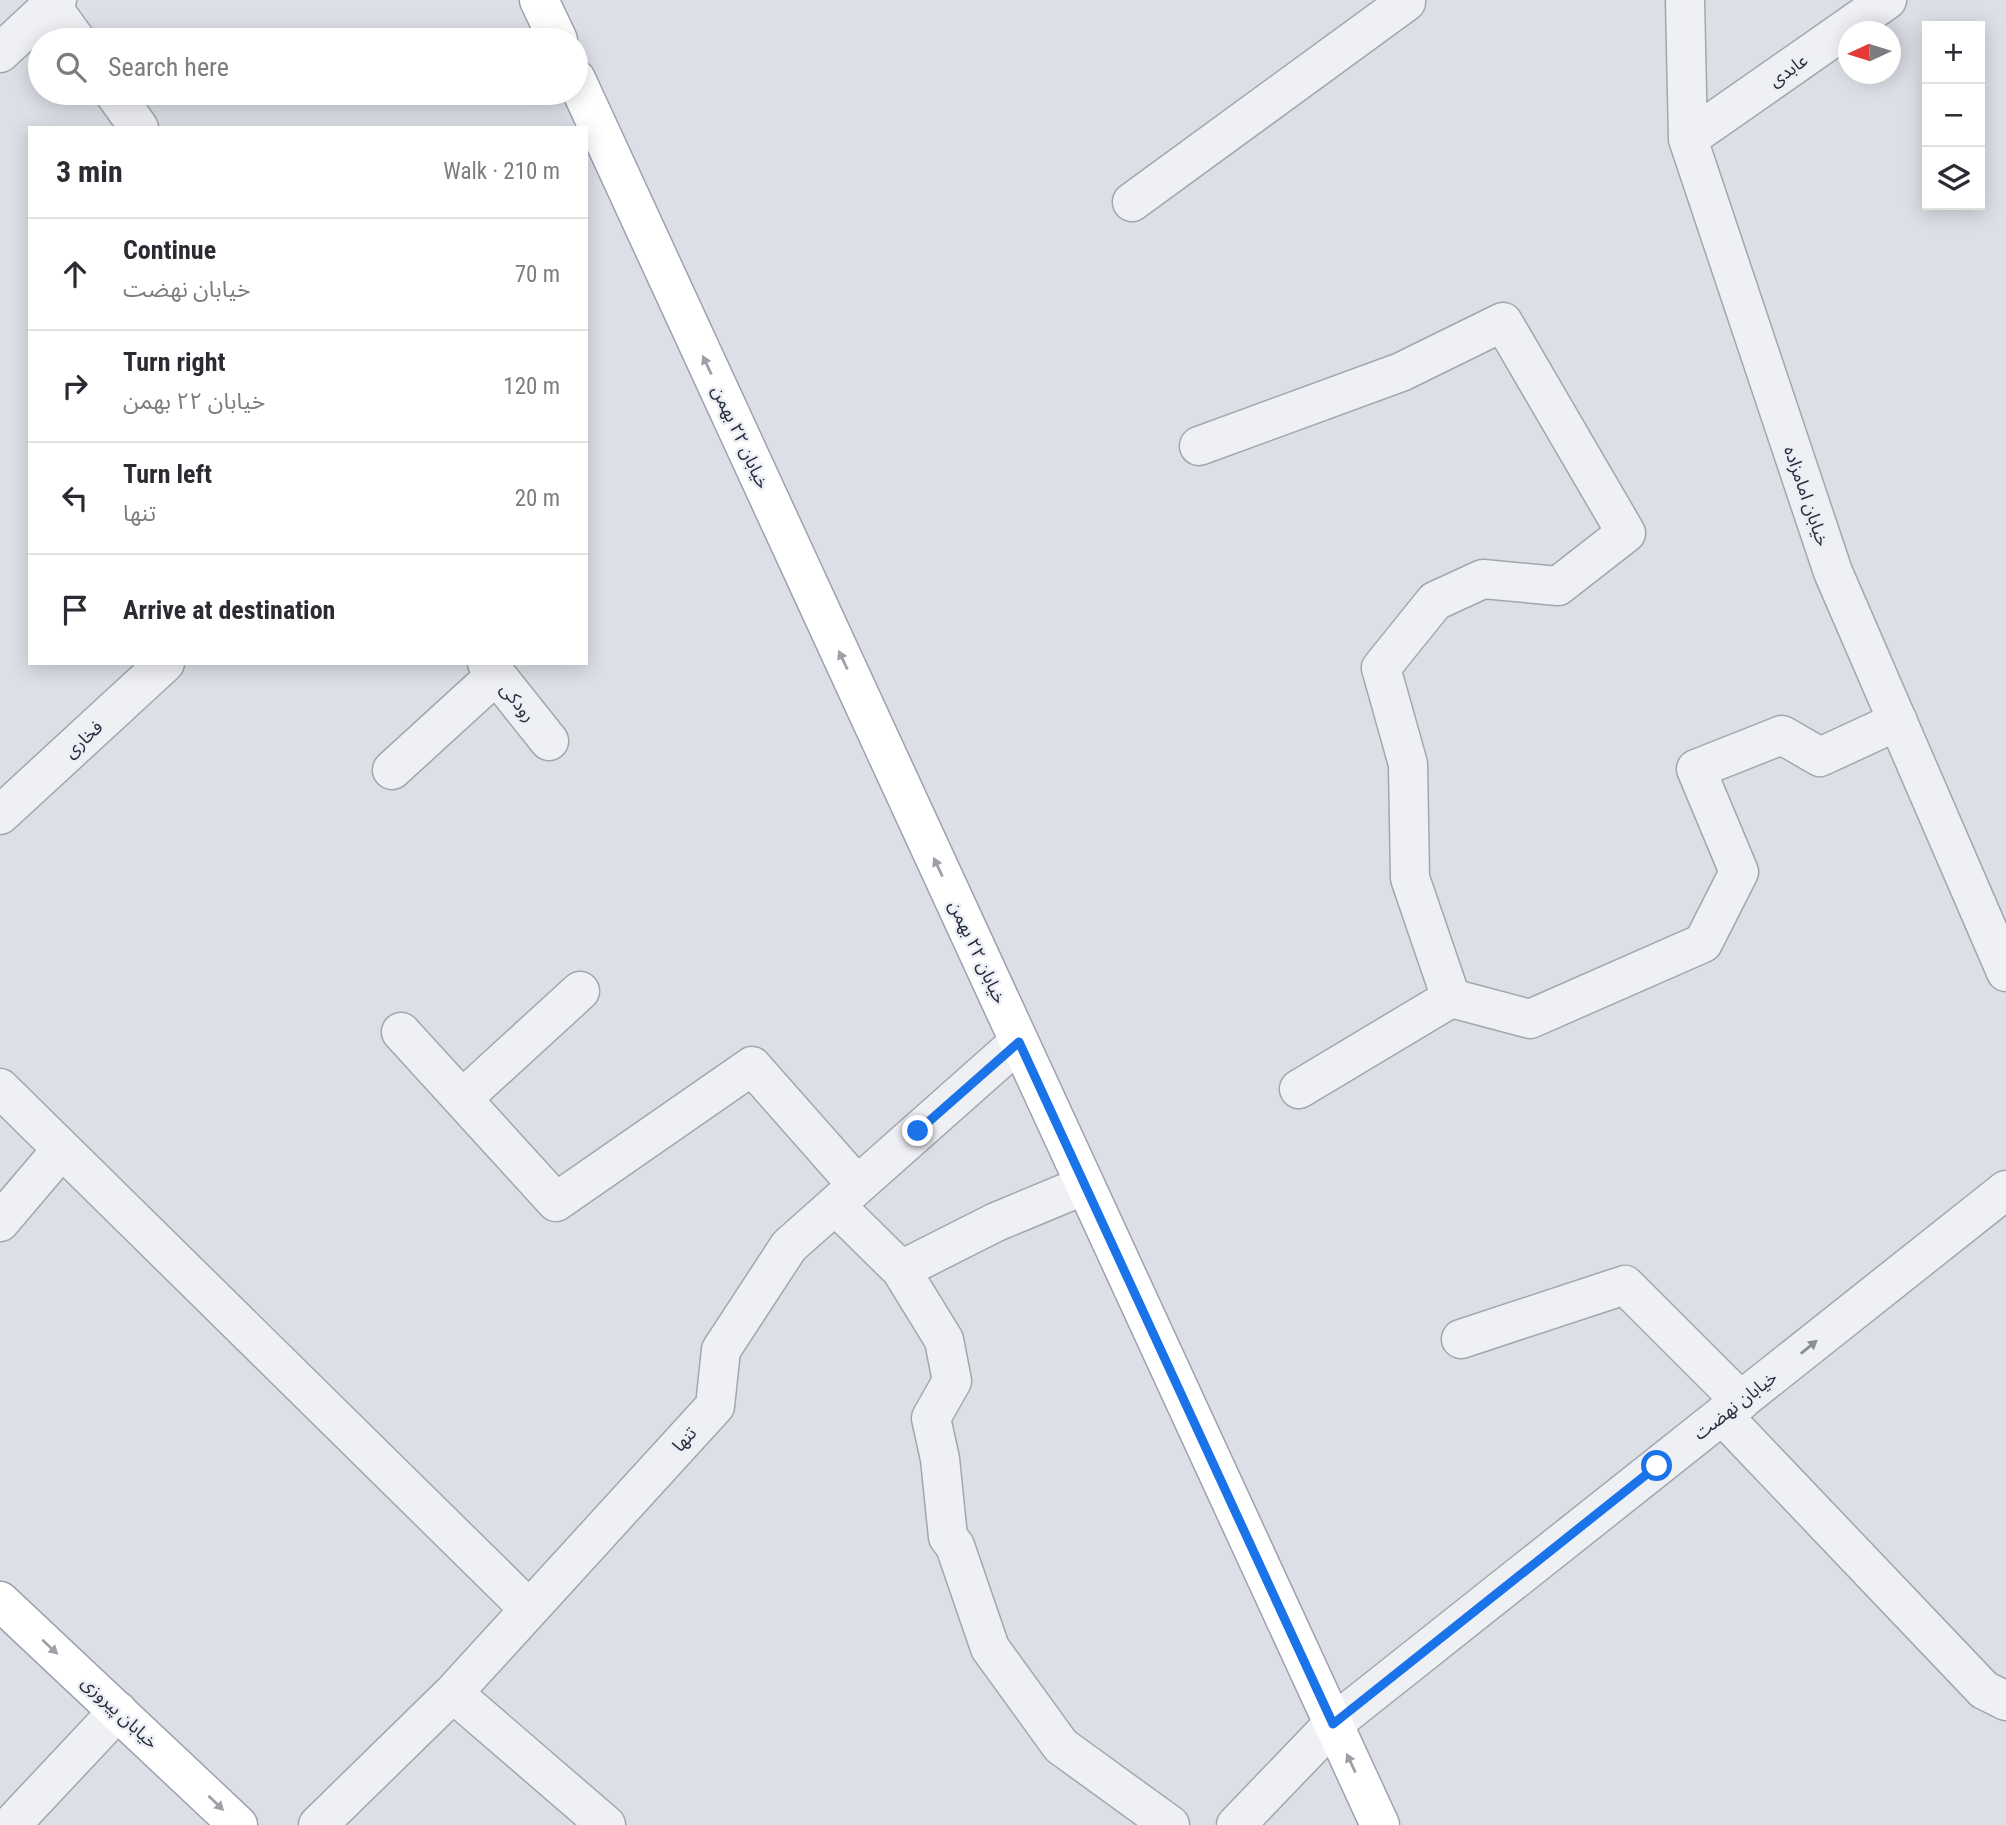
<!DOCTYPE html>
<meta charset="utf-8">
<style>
:root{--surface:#fff;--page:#f7f7f7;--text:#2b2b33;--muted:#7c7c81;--line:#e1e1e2}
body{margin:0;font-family:"Roboto Condensed","Noto Sans Arabic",sans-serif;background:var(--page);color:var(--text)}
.controls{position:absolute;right:21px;top:21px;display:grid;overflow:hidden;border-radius:0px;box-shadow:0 4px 18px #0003}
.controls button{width:63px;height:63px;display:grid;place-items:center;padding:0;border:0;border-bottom:2px solid var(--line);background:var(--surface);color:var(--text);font:35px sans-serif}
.compass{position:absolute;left:1838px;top:21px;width:63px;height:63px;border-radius:50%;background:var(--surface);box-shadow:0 4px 18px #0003;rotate:266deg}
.stop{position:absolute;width:21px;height:21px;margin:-16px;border:5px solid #1a73e8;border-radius:50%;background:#fff}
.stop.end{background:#1a73e8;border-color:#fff;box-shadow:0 2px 7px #0008}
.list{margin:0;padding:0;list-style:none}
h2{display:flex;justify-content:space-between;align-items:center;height:91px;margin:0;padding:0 28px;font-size:30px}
h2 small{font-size:23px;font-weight:400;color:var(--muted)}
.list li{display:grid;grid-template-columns:46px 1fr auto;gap:21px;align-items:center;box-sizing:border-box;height:112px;padding:0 28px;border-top:2px solid var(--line)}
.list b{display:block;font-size:26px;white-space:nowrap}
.list p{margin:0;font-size:23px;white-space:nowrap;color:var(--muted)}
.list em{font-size:23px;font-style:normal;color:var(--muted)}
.icon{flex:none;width:38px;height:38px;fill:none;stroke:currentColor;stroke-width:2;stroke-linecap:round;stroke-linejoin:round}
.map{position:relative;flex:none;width:2006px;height:1825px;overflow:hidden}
.search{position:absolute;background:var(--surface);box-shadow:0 4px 18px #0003;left:28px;top:28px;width:560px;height:77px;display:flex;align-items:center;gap:18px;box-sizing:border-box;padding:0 24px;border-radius:38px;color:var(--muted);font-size:26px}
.panel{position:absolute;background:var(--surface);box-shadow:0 4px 18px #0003;left:28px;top:126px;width:560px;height:539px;border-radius:0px}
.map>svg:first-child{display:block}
</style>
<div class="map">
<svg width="2006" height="1825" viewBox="0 0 2006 1825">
<rect width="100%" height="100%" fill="#dcdfe6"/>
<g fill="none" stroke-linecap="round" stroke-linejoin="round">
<defs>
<path id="minor" d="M 1685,0 L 1688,139 L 1833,572 L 2006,972
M 52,7 L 76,40
M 0,53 L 57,0
M 114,93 L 139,128
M 1688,139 L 1887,0
M 1132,202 L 1406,2 L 1406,0
M 1199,446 L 1401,372 L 1503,322 L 1626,533 L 1558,586 L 1483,579 L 1435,601 L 1381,668 L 1408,764 L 1410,878 L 1451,998
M 487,663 L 549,741
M 392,770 L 496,675
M 0,815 L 165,663
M 401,1032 L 556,1202 L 752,1066 L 857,1185
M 0,1088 L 529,1609
M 1299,1089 L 1451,998 L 1530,1019 L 1703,943 L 1739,872 L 1696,769 L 1782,735 L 1820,757 L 1898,721
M 462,1099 L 580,991
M 1085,1185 L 996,1222 L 901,1270 L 944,1340 L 952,1381 L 931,1418 L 940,1459 L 948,1537 L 955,1546 L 990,1648 L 1061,1746 L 1170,1825
M 835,1205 L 901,1270
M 0,1222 L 62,1149
M 1461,1339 L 1625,1285 L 1741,1401
M 1722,1415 L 1984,1690 L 2006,1701
M 453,1693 L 606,1825
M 11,1825 L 118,1711
M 318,1825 L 453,1693 L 715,1406 L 721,1350 L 789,1246 L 1019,1042
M 1236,1825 L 1333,1724 L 2006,1190"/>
<path id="major" d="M 539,0 L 558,40
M 576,79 L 1380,1825
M 0,1601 L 238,1825"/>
</defs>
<use href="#minor" stroke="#a2a6af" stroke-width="41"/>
<use href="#major" stroke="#9ca2b1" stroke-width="41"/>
<use href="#minor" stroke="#eef0f4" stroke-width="38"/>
<use href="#major" stroke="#fff" stroke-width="38"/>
</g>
<defs><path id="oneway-solid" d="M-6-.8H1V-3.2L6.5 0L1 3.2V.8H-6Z" transform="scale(1.75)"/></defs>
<g fill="#9da0a7">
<use href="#oneway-solid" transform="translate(707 365) rotate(-115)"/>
<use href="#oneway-solid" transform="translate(843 660) rotate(-115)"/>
<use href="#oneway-solid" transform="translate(938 867) rotate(-115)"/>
<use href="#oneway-solid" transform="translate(50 1647) rotate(43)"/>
<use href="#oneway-solid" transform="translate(1351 1763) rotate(-115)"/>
<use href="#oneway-solid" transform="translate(216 1803) rotate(44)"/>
</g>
<use fill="#8a8e98" href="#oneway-solid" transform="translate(1809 1347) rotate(-39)"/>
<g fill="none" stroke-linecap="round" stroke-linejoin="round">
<path stroke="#1a73e8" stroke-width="9" d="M 918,1131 L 1019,1042 L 1333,1724 L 1657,1466"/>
</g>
<g text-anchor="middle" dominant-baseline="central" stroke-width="5" stroke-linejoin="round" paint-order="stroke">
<g font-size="18" fill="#262c3b" stroke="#ebeef4">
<text transform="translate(1788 70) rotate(-35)">عابدی</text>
<text transform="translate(741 437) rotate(65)">خیابان ۲۲ بهمن</text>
<text transform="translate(1807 496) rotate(71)">خیابان امامزاده</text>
<text transform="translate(518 702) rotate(51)">رودکی</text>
<text transform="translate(83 739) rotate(-43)">فخاری</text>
<text transform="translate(978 952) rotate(65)">خیابان ۲۲ بهمن</text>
<text transform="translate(1735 1405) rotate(-38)">خیابان نهضت</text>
<text transform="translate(684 1439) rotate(-48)">تنها</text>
<text transform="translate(120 1712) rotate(43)">خیابان پیروزی</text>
</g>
</g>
</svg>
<div class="controls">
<button>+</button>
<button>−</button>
<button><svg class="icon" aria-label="layers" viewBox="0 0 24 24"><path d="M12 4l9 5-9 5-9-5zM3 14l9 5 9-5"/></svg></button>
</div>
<svg class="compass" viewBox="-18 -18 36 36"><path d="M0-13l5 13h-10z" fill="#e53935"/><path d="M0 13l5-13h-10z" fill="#7c7c81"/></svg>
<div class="stop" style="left:1657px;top:1466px"></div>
<div class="stop end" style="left:918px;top:1131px"></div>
<div class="search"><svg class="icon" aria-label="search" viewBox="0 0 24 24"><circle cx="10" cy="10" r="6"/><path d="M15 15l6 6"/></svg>Search here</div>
<section class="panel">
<h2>3 min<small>Walk · 210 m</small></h2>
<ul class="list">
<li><svg class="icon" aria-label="ahead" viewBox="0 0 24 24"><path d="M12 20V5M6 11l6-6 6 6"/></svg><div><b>Continue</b><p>خیابان نهضت</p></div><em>70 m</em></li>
<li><svg class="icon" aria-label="right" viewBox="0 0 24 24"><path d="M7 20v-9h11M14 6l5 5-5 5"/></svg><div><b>Turn right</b><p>خیابان ۲۲ بهمن</p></div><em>120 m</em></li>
<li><svg class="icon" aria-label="left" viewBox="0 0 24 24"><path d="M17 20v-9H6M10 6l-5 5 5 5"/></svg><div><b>Turn left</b><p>تنها</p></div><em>20 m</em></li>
<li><svg class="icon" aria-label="arrive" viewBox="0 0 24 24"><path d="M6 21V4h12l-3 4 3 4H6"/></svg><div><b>Arrive at destination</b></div></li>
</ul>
</section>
</div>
